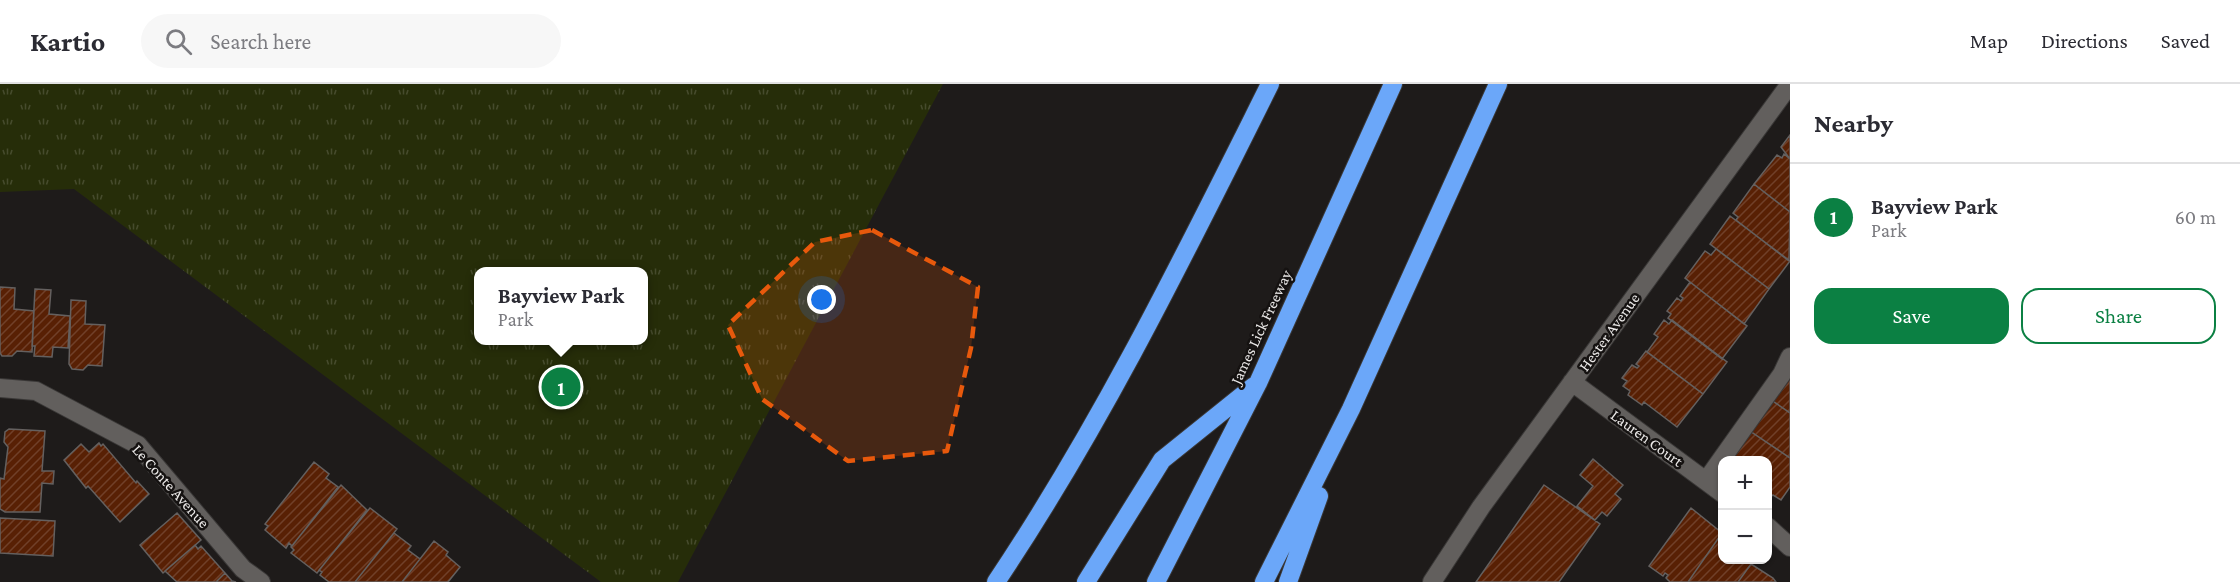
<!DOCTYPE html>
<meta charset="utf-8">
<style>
:root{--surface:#fff;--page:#f7f7f7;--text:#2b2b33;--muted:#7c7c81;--line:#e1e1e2;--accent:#0b8043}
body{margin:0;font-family:"Crimson Pro",serif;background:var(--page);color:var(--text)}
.controls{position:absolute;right:18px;bottom:18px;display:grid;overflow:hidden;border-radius:12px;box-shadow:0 2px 4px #0004}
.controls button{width:54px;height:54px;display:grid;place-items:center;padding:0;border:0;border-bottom:2px solid var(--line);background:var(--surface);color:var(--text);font:30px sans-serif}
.you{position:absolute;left:822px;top:216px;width:21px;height:21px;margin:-15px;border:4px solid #fff;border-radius:50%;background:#1a73e8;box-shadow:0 0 0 9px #1a73e833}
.badge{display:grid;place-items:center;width:39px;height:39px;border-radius:50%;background:var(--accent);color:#fff;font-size:20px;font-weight:700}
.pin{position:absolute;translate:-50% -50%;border:3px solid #fff;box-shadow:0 2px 6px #0006}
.popup{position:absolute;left:474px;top:183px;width:174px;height:78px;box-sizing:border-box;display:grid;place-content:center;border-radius:12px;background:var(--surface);filter:drop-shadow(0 2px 4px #0005);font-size:20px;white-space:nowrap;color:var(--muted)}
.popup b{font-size:22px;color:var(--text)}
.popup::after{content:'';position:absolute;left:50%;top:100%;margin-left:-12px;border:12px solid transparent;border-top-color:var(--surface)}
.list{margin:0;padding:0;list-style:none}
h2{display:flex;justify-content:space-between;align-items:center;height:78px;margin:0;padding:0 24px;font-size:26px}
h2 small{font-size:20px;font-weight:400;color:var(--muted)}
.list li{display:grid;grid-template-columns:39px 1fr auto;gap:18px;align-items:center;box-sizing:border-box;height:108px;padding:0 24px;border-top:2px solid var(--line)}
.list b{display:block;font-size:22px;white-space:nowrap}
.list p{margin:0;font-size:20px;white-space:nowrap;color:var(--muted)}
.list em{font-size:20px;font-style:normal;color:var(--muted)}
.actions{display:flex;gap:12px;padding:18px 24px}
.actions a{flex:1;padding:14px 0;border:2px solid var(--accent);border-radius:18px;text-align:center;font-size:21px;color:var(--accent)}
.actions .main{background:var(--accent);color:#fff}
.icon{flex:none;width:33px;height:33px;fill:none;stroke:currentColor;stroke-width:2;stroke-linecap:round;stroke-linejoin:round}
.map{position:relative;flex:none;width:1790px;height:498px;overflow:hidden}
header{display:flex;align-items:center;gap:36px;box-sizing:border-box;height:84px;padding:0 30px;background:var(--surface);border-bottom:2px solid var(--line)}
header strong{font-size:28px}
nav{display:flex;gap:33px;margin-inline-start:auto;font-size:21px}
.search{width:420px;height:54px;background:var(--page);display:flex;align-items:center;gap:15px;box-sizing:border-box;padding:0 21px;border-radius:33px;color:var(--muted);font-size:22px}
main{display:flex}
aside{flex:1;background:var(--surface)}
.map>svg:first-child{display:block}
</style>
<header>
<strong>Kartio</strong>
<div class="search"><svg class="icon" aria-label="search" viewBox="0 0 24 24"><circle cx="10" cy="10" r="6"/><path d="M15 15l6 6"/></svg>Search here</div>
<nav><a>Map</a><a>Directions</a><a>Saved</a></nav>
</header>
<main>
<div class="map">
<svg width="1790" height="498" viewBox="0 0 1790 498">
<defs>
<pattern id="park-tufts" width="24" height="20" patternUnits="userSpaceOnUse" patternTransform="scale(1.5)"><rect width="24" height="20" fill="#262d09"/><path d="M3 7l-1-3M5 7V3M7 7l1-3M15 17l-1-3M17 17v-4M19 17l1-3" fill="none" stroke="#464b2d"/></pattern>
<pattern id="building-hatch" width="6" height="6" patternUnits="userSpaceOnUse" patternTransform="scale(1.5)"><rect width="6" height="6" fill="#582004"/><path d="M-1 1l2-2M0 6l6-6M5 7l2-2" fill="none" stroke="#704029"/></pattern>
</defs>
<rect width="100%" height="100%" fill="#1e1b1a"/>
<path fill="url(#park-tufts)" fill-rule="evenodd" d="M 0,0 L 943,0 L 678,498 L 601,498 L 74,105 L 0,108 ZM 478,188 L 644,188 L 644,256 L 478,256 Z"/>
<path fill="url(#building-hatch)" stroke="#64605f" stroke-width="1.5" d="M 1790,51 L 1790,75 L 1781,63 Z
M 1784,70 L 1790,75 L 1790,128 L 1754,100 L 1777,71 L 1782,74 Z
M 1754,100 L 1790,128 L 1789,177 L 1736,136 L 1738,133 L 1733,129 Z
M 1730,132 L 1790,177 L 1769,205 L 1710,160 Z
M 1716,165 L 1769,205 L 1744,240 L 1685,194 L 1705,167 L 1711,171 Z
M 1690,198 L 1747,242 L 1722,275 L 1668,234 L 1671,230 L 1667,227 L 1677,214 L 1681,217 L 1683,214 L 1680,212 Z
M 0,203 L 15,204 L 14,225 L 34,227 L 32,268 L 17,267 L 12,272 L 2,272 L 0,269 Z
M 35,205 L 51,206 L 49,230 L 70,232 L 68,264 L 53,263 L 52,273 L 34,272 L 35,262 L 32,262 Z
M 71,216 L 86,217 L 85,240 L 105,241 L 102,282 L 88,281 L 83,286 L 72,285 L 69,280 Z
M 1664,236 L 1669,240 L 1672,236 L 1727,278 L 1703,310 L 1647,268 L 1658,253 L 1654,250 Z
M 1646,267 L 1703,310 L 1677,343 L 1644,318 L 1642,321 L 1628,311 L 1630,307 L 1623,302 L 1627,297 L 1622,294 L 1632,281 L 1637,284 L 1639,282 L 1636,280 Z
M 1790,287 L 1790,329 L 1770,315 Z
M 1768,314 L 1790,329 L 1790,374 L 1747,345 Z
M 9,345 L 45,347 L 42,387 L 54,387 L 53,400 L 42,399 L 40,428 L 5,428 L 0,425 L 0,394 L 4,395 L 8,363 L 4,358 L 5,348 Z
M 1747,345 L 1790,374 L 1790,403 L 1781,416 L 1773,411 L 1768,415 L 1768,376 L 1726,376 Z
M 99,359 L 101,362 L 103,360 L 136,399 L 137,397 L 149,410 L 120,438 L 88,402 L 86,404 L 64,376 L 81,360 L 89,368 Z
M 1593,375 L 1623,401 L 1615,410 L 1621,415 L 1607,432 L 1602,428 L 1595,436 L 1577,422 L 1593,402 L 1580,391 Z
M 314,378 L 329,390 L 326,394 L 338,403 L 292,462 L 289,459 L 286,464 L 265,446 L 268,442 L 265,440 Z
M 341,401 L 367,426 L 317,489 L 291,469 L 294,466 L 291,463 Z
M 1544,401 L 1600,440 L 1559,498 L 1476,498 Z
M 370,424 L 397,445 L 355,498 L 329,498 L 320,491 L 322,488 L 319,486 Z
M 1691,424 L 1722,449 L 1688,498 L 1670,498 L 1666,494 L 1668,491 L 1665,489 L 1663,492 L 1649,482 Z
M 177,429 L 201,456 L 163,489 L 140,461 Z
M 0,434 L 55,437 L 53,472 L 0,469 Z
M 394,449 L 411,462 L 408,466 L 420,475 L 402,498 L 355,498 Z
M 1722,449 L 1722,476 L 1754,476 L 1738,498 L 1688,498 Z
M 434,457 L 448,468 L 446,471 L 460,483 L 448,498 L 402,498 Z
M 195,461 L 198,465 L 201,462 L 225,489 L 216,498 L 177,498 L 165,487 Z
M 1751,480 L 1773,494 L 1776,498 L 1738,498 Z
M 225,489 L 232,497 L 236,498 L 216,498 Z"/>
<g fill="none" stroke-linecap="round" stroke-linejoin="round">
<defs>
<path id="street" d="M 1572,298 L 1722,409
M 0,304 L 36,307 L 138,361 L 243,485 L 261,498
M 1706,397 L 1782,290 L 1790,273
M 1768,443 L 1790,463
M 1432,498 L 1481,423 L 1790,0"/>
<path id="highway" d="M 996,498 C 1102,340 1185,170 1270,0
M 1086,498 L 1162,376 L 1254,302
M 1156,498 L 1258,299 L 1393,0
M 1264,498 L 1351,325 L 1498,0
M 1288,498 L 1319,412"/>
</defs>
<use href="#street" stroke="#3a3837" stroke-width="20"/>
<use href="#highway" stroke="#3a3837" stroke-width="20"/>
<use href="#street" stroke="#625f5d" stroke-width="18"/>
<use href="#highway" stroke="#6ba7f9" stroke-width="18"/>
</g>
<path fill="#e8590c" fill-opacity="0.2" stroke="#e8590c" stroke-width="4.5" stroke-dasharray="12 8" stroke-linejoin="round" d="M 872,146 L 978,203 L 971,264 L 947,367 L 848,377 L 762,315 L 728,241 L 815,158 Z"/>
<g text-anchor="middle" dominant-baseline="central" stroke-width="5" stroke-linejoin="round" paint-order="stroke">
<g font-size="16" fill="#eae8e7" stroke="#151211">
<text transform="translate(1261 243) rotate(-65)">James Lick Freeway</text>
<text transform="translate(1609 248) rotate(-54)">Hester Avenue</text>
<text transform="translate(1647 354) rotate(36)">Lauren Court</text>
<text transform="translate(171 402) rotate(48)">Le Conte Avenue</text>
</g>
</g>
</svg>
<div class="controls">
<button>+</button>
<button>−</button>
</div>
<div class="you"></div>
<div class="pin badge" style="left:561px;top:303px">1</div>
<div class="popup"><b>Bayview Park</b>Park</div>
</div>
<aside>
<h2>Nearby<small></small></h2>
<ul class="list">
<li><span class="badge">1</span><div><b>Bayview Park</b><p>Park</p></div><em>60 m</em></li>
</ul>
<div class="actions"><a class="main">Save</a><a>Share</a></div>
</aside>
</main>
